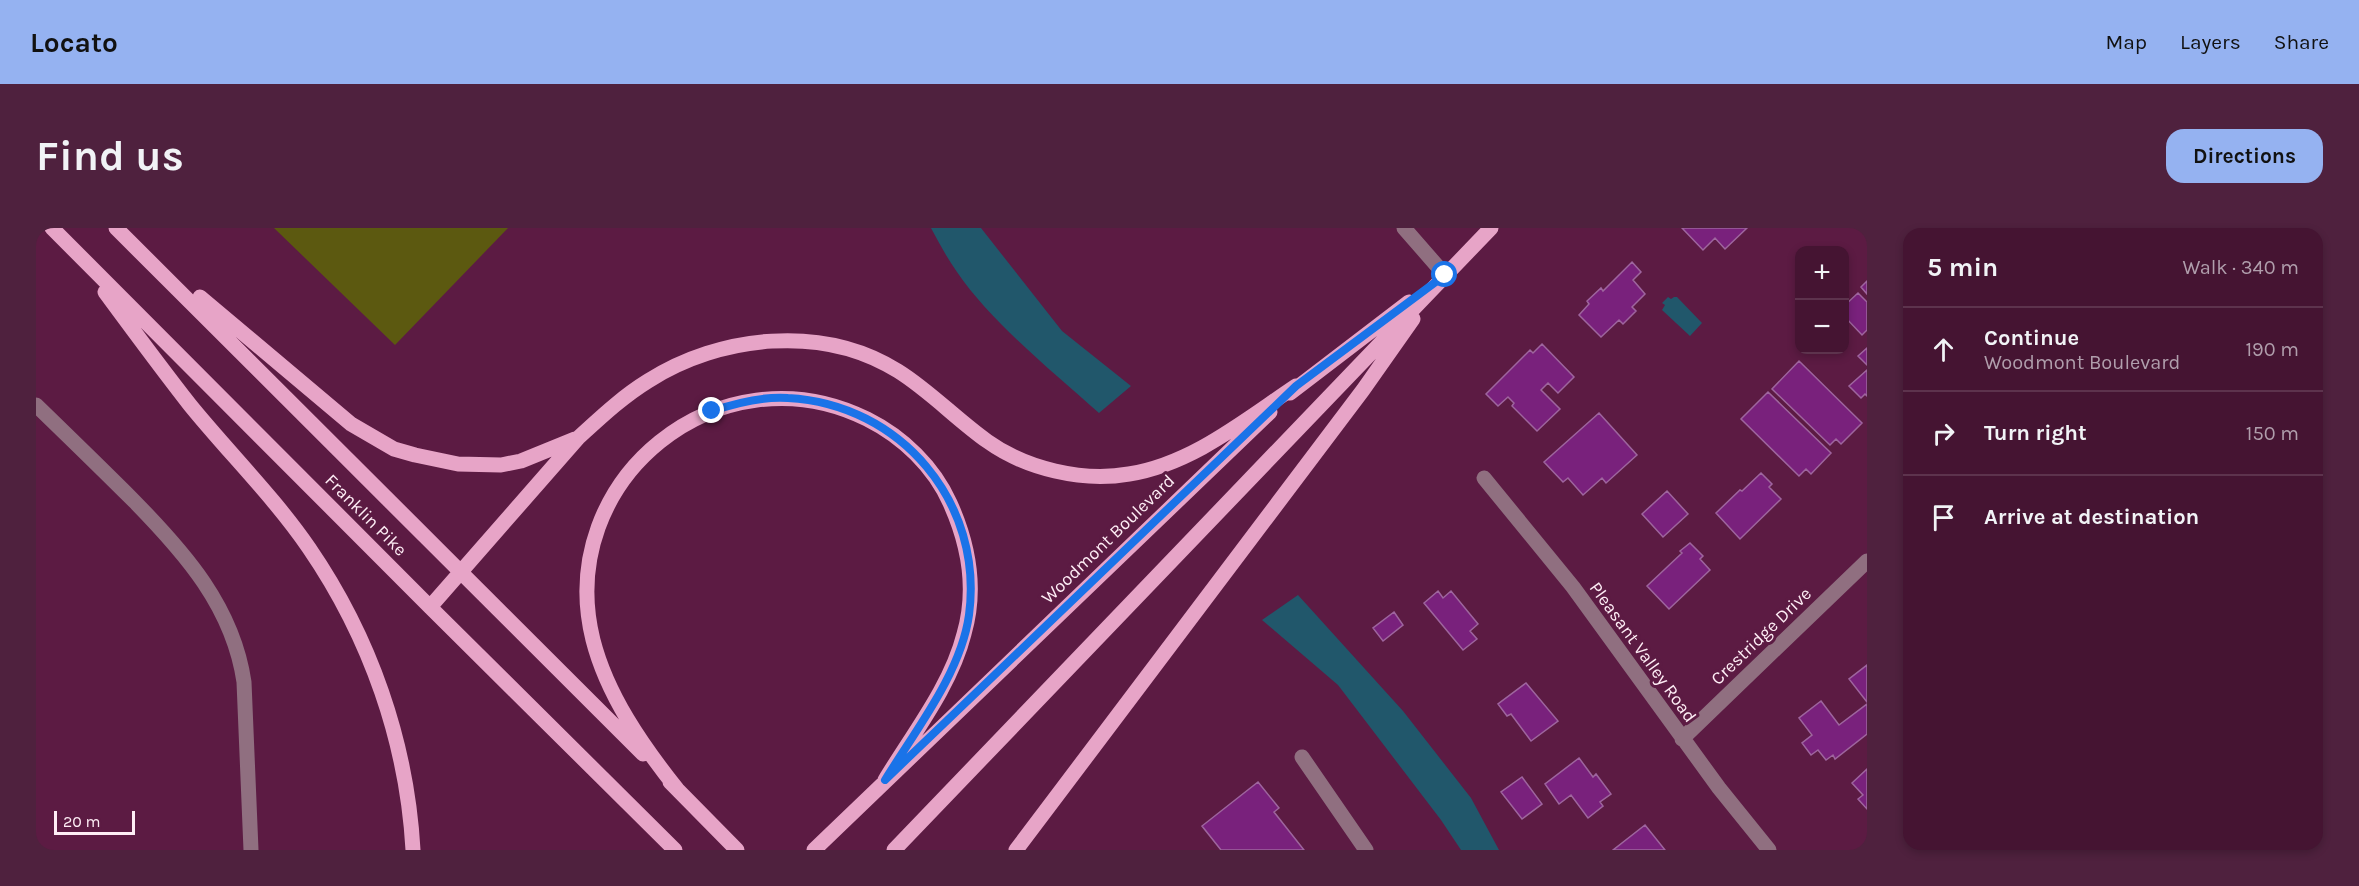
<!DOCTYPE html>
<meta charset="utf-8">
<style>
:root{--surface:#451432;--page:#4f213e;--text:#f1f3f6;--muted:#b09eac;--line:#5d334d;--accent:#95b2f1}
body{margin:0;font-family:Karla,sans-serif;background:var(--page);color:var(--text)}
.controls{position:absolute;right:18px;top:18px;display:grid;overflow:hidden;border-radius:12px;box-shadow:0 3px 9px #0003}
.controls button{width:54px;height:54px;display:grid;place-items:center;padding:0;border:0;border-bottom:2px solid var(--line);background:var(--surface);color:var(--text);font:30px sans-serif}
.scale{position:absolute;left:18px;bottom:15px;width:81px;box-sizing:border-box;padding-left:6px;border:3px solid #feedf5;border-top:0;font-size:16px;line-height:21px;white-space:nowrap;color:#feedf5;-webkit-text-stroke:4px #5c1b43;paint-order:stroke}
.stop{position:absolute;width:18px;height:18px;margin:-14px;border:4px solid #1a73e8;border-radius:50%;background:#fff}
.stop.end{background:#1a73e8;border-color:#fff;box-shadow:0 2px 6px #0008}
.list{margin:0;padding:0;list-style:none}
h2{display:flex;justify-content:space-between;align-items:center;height:78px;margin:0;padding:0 24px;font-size:26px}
h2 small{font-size:20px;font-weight:400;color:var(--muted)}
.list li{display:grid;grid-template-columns:39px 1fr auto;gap:18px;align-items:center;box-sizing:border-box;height:84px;padding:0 24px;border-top:2px solid var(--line)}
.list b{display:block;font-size:22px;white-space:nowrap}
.list p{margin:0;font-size:20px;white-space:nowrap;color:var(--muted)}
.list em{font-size:20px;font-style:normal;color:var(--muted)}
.icon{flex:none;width:33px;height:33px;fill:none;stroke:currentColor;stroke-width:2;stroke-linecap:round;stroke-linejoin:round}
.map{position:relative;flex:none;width:1831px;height:622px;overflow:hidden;border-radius:18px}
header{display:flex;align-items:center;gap:36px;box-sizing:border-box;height:84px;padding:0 30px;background:var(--accent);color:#111}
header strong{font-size:28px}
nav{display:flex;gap:33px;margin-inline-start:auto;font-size:21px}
.intro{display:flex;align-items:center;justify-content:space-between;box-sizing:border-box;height:144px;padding:0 36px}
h1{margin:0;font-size:42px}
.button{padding:15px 27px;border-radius:18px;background:var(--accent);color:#111;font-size:21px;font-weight:700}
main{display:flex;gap:36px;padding:0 36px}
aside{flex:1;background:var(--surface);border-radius:18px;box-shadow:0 3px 9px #0003}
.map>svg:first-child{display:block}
</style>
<header>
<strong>Locato</strong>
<nav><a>Map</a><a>Layers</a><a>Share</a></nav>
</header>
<div class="intro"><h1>Find us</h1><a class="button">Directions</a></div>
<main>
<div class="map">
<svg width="1831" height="622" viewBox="0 0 1831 622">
<rect width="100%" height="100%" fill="#5c1b43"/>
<path fill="#5c5910" d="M 238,0 L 472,0 L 359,117 Z"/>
<path fill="#21576b" d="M 895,0 L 945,0 L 1026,103 L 1095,158 L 1063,185 C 1017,144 955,94 921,44 C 911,30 903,15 895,0 Z
M 1632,69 L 1635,71 L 1638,69 L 1641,69 L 1666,95 L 1654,108 L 1626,82 L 1629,77 L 1626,75 Z
M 1262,367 L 1367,483 L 1435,570 L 1463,622 L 1425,622 L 1405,592 L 1302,457 L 1226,392 Z"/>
<path fill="#79217c" stroke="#9e659e" stroke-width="1.5" d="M 1646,0 L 1711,0 L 1689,21 L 1679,10 L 1667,22 Z
M 1596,34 L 1605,44 L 1597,52 L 1609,66 L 1596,79 L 1600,83 L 1587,96 L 1583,92 L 1565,109 L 1543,87 L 1553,76 L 1551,73 L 1565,60 L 1567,63 Z
M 1831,53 L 1831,66 L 1825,59 Z
M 1822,65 L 1831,74 L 1831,102 L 1826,107 L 1808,88 L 1808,78 Z
M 1506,116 L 1538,149 L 1522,165 L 1512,155 L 1505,162 L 1524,181 L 1501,203 L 1476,178 L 1478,175 L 1472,169 L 1462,178 L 1450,166 L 1494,122 L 1497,125 Z
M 1831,120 L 1831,137 L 1822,128 Z
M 1763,133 L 1826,195 L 1805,216 L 1800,211 L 1794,217 L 1736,161 Z
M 1831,142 L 1831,168 L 1829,166 L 1825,170 L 1813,158 Z
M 1732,164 L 1795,225 L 1775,246 L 1770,241 L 1763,248 L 1705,191 Z
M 1563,185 L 1601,227 L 1570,255 L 1566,250 L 1547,267 L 1532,250 L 1527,254 L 1508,234 Z
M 1725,245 L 1736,256 L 1733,259 L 1745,271 L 1704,311 L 1680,285 L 1704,262 L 1706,263 Z
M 1631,263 L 1652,286 L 1627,309 L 1606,286 Z
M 1654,315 L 1667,328 L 1664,331 L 1674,342 L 1633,381 L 1611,358 L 1646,325 L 1644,323 Z
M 1402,363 L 1407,370 L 1415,363 L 1442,396 L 1434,403 L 1441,411 L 1427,422 L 1388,375 Z
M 1358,384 L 1367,397 L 1347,413 L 1337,400 Z
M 1831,437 L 1831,474 L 1813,451 Z
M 1490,455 L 1522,493 L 1495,513 L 1475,486 L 1471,488 L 1462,476 Z
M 1785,473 L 1803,497 L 1831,476 L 1831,506 L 1799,531 L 1797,527 L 1790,532 L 1782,522 L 1775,527 L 1766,515 L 1776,507 L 1763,490 Z
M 1543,530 L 1557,549 L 1560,546 L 1575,566 L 1564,574 L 1567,578 L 1552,590 L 1535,567 L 1523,576 L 1509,556 Z
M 1831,541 L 1831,581 L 1822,571 L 1827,567 L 1816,555 Z
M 1486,549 L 1506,576 L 1486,591 L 1465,564 Z
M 1222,554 L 1243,580 L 1238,584 L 1268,622 L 1185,622 L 1166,598 Z
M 1609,597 L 1629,622 L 1577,622 Z"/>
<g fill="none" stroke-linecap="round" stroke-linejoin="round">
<path stroke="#906f80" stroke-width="15" d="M 1368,0 L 1409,47
M 0,177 C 33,209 66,241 98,273 C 149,325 197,379 208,454 L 215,622
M 1448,250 L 1537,359 L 1683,560 L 1733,622
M 1646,511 L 1831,333
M 1266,529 L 1330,622"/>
<path stroke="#e7a4c7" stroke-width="15" d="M 16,0 L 394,379 L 639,622
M 80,0 L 607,526
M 69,64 C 97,102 125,140 154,177 C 193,225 238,269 273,320 C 334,409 371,514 377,622
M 164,69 L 315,196 L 358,221 L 379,227 L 422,236 L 465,237 L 485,233 L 539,211
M 1254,165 L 1373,74
M 394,379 L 542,210 C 564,190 586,169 612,153 C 684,107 787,96 862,143 C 894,163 920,191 951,213 C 990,241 1046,254 1093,246 C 1156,236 1209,192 1260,158
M 634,554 L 701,622
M 641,561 C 606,517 571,467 557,412 C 517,251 684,118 831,191 C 867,209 898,239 914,275 C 933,317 941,361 928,406 C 915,458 876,507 849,552
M 778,622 L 1234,184
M 858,622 L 1455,0
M 980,622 L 1327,162 L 1377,91"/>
</g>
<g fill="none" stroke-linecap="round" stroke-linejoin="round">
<path stroke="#1a73e8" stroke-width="8" d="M 676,183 C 700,175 726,168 752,170 C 865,176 948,275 933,387 C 925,445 879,503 849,552 L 1260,158 L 1409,47"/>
</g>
<g text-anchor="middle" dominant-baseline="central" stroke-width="6" stroke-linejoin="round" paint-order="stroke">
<g font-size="18" fill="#feedf5" stroke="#5c1b43">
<text transform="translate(330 287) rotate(45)">Franklin Pike</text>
<text transform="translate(1072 311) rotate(-44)">Woodmont Boulevard</text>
<text transform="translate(1725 408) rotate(-44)">Crestridge Drive</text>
<text transform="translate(1607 424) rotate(54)">Pleasant Valley Road</text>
</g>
</g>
</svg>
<div class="controls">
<button>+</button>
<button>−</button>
</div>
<div class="scale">20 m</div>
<div class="stop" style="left:1409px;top:47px"></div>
<div class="stop end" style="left:676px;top:183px"></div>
</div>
<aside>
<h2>5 min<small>Walk · 340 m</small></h2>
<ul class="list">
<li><svg class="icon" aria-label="ahead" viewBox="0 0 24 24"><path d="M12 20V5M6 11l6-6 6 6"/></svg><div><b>Continue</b><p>Woodmont Boulevard</p></div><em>190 m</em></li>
<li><svg class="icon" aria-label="right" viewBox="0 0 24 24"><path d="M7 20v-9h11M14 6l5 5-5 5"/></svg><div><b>Turn right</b></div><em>150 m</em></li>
<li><svg class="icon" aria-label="arrive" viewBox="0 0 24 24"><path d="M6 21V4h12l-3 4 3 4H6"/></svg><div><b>Arrive at destination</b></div></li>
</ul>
</aside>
</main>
